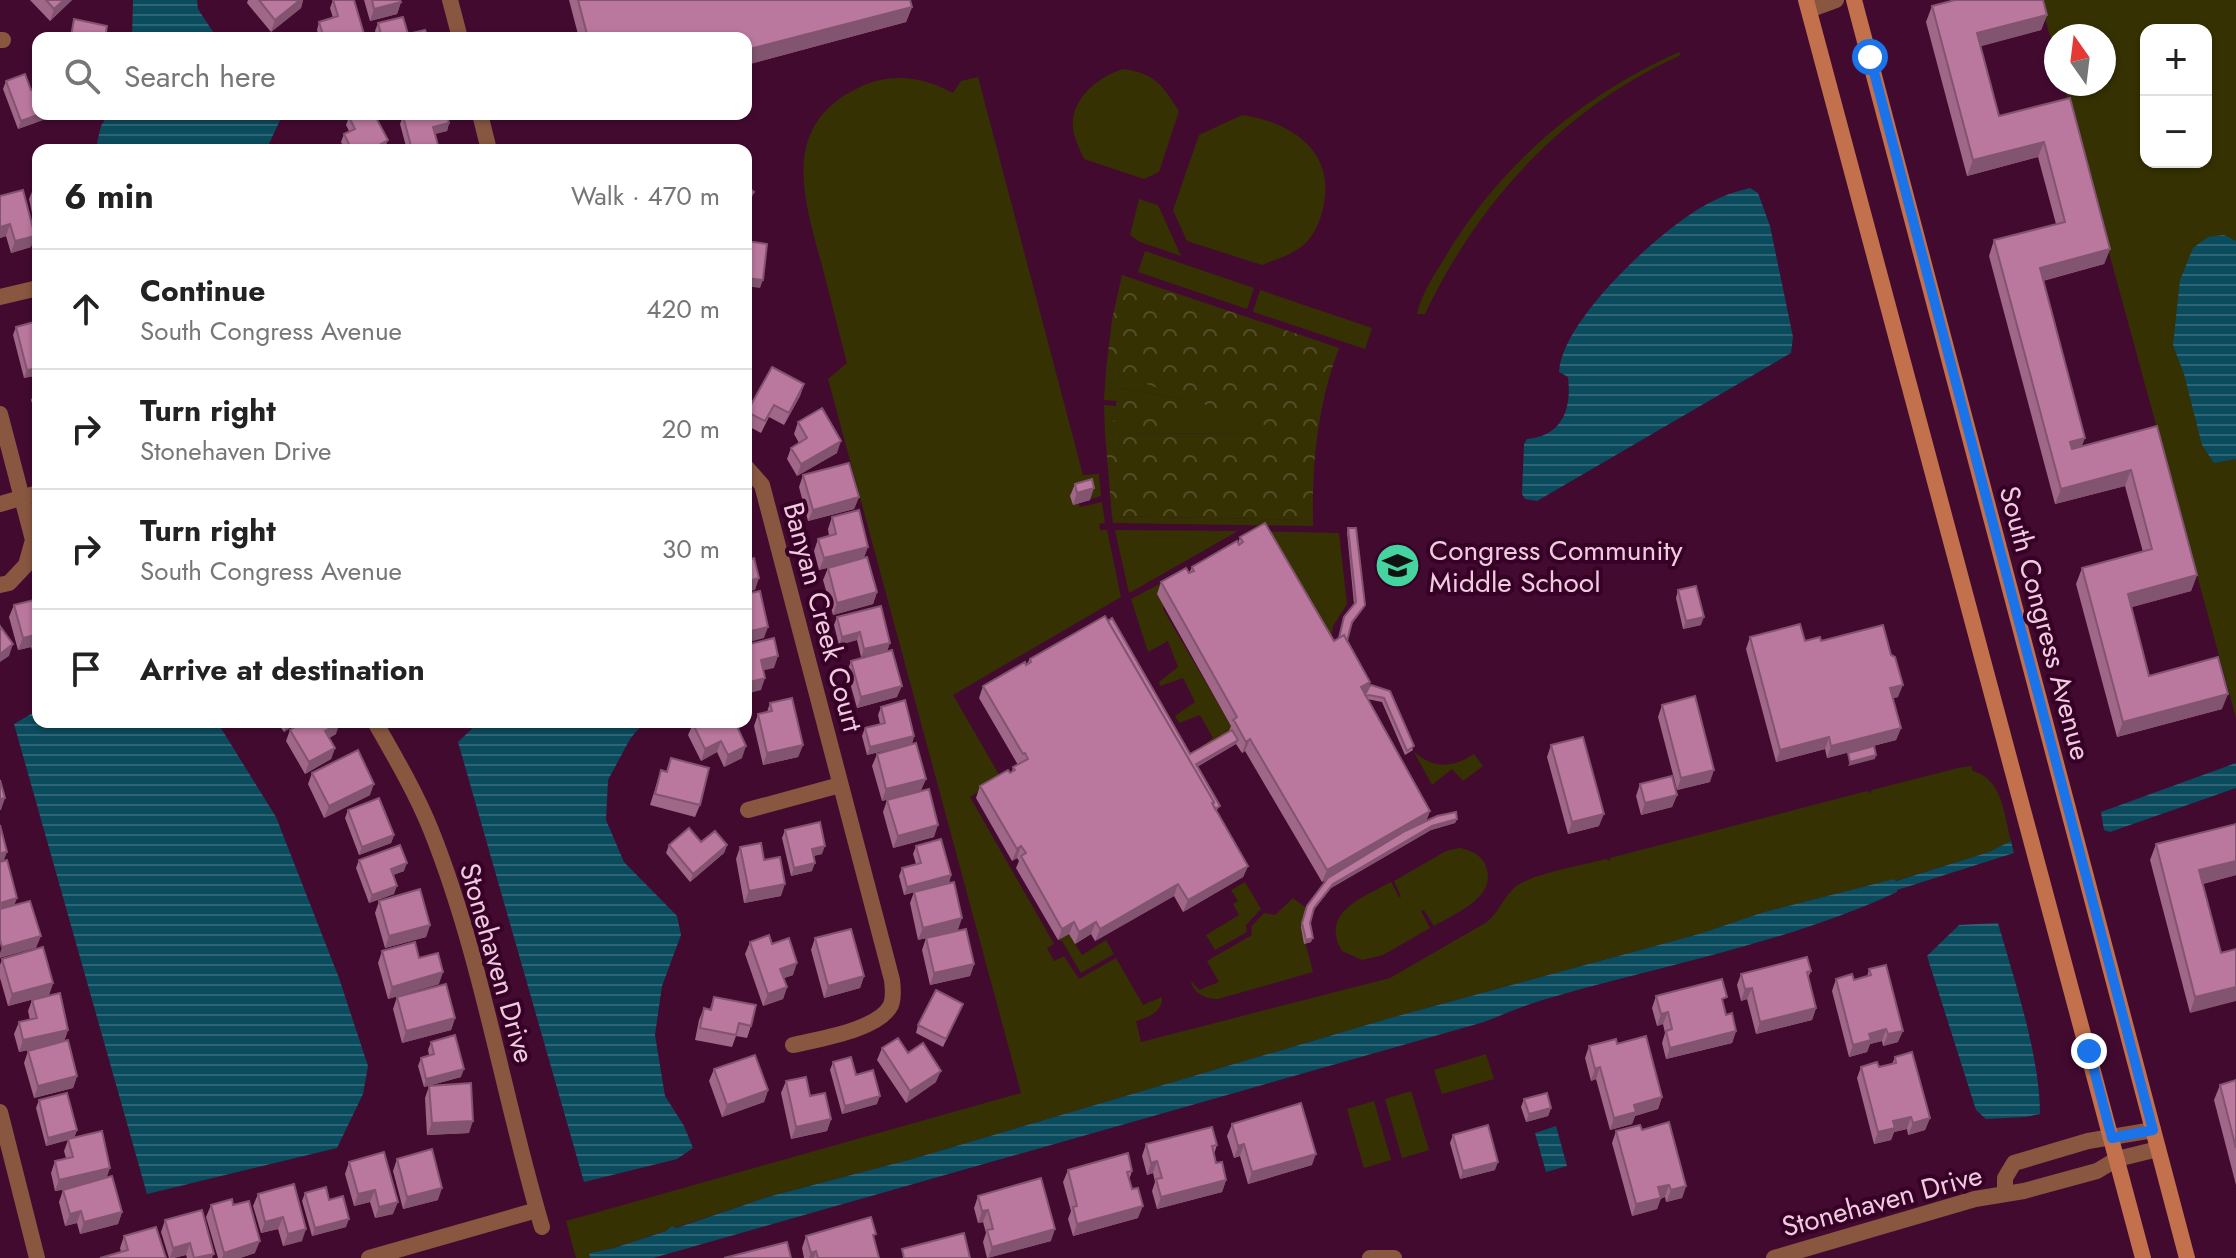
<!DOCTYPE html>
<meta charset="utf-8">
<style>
:root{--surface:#fff;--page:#f2f2f2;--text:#222;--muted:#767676;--line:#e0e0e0}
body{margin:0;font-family:Jost,sans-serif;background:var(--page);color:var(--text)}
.controls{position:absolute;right:24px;top:24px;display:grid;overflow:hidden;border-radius:16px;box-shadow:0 2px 6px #0004}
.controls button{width:72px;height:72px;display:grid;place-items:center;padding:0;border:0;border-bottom:2px solid var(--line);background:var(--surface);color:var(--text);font:40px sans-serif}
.compass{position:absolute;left:2044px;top:24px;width:72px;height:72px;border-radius:50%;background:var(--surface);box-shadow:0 2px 6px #0004;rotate:346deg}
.stop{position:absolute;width:24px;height:24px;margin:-18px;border:6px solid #1a73e8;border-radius:50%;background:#fff}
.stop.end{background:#1a73e8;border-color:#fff;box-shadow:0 2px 8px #0008}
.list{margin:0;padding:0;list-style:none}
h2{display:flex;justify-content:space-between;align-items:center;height:104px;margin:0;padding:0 32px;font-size:34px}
h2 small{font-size:26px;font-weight:400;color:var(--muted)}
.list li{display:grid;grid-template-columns:52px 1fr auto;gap:24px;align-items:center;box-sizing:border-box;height:120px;padding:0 32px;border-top:2px solid var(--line)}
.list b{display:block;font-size:30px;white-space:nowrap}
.list p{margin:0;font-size:26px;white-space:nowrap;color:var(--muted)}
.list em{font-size:26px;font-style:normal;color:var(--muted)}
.icon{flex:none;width:44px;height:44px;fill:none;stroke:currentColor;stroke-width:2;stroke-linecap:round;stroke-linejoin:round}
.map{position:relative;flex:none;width:2236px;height:1258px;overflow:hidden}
.search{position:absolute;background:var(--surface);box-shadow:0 2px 6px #0004;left:32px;top:32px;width:720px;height:88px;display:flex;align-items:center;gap:20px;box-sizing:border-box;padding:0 28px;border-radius:16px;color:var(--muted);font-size:30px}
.panel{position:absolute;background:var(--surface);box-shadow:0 2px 6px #0004;left:32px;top:144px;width:720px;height:584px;border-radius:16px}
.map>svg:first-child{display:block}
</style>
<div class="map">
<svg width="2236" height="1258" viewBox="0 0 2236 1258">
<defs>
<pattern id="park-crowns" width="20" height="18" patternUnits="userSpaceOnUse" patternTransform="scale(2)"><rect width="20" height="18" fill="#353103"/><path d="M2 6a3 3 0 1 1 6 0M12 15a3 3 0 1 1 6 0" fill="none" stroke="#534e27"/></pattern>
<pattern id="water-rules" width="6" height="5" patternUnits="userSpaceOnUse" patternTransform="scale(2)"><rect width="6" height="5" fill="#0b4b5e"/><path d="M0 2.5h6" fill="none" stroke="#2f6475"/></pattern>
</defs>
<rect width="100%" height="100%" fill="#430a30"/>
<path fill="#353103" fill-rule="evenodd" d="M 2040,0 L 2236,0 L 2236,718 L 2063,84 L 2104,84 L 2104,36 L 2056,36 L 2056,58 ZM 2146,30 L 2206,30 L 2206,162 L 2146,162 Z
M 1679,52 L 1681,55 C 1565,107 1479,200 1425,314 L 1417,314 C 1421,294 1436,272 1447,254 C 1502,163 1583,95 1679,52 Z
M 1123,69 C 1155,73 1163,86 1179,111 L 1159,172 L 1144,179 L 1084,159 C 1080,150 1074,138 1073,128 C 1070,99 1099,76 1123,69 Z
M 978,77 L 1083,475 L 1099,474 L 1101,496 L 1073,504 L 1078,503 L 1080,507 L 1102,502 L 1105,523 L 1099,524 L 1100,530 L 1107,530 L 1121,597 L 953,695 L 1001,778 L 970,797 L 1054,944 L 1047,948 L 1054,961 L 1064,956 L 1079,979 L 1116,958 L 1143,1005 L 1162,997 C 1163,1012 1148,1017 1136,1021 L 1141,1042 L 1390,978 L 1487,922 C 1499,912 1503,898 1514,888 C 1529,874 1584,865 1606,859 L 1610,861 L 1610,858 L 1867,791 L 1871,793 L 1872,790 L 1958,768 L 1971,766 L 1973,771 C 2003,779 2004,815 2011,841 L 1989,852 L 1895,881 L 1895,879 L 1764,912 L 1699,934 L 1390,1018 L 912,1159 L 771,1196 L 614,1248 L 589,1253 L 590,1258 L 576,1258 L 566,1221 L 1021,1093 L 828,379 L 847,363 C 838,329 830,296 821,262 C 803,196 780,124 860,87 C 891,72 924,77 953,93 L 961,81 Z
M 1242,115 C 1289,122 1334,149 1324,203 C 1321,220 1315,236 1301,247 C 1291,255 1274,260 1262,265 L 1187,241 L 1173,210 L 1199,135 Z
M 1139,199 L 1158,205 L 1181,256 L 1140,242 L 1130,235 Z
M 1145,251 L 1254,288 L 1247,309 L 1138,272 Z
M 1260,290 L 1372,328 L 1365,349 L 1253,312 Z
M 1106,370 L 1293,434 L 1105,433 L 1104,405 L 1116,406 L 1113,420 L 1183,399 L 1119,388 L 1117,401 L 1104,400 Z
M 1112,516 L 1313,520 L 1313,526 L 1113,523 Z
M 1115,530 L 1238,531 L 1129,593 Z
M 1253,531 L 1339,533 L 1347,604 L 1333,626 L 1331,638 Z
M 1171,578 L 1163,609 L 1233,729 L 1194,752 L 1213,738 L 1200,715 L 1179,723 L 1175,716 L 1195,702 L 1183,678 L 1160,686 L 1159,682 L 1178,667 L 1168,641 L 1148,652 L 1131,599 Z
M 1414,752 C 1434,769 1453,768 1474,754 L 1483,766 L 1463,781 L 1452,769 L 1432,785 Z
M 1459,848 C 1470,850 1480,854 1485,864 C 1500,897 1455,913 1434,926 L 1424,910 L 1421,911 L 1430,928 L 1383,955 L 1362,960 L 1342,951 C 1319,912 1364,897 1391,882 L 1399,897 L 1401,897 L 1394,881 L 1446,851 Z
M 1245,882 L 1261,909 L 1246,925 L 1247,932 L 1215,950 L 1206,935 L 1239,915 L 1233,904 L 1238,901 L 1231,890 Z
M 1293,898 L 1306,908 L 1301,927 L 1313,972 L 1218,999 C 1205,999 1193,993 1191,981 L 1199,990 L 1219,982 L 1207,961 L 1252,935 L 1251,927 L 1264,913 L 1275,915 Z
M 1069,934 L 1082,955 L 1106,940 L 1114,954 L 1081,973 L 1062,941 L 1058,940 Z
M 1486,1054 L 1494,1079 L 1442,1094 L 1434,1070 Z
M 1411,1091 L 1429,1150 L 1402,1158 L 1385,1099 Z
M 1374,1101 L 1391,1160 L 1364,1168 L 1347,1109 Z"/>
<path fill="url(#park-crowns)" d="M 1122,275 L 1339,348 C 1318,403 1312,462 1313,520 L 1112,516 L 1105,433 L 1290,434 L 1106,370 L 1112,320 Z
M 1119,388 L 1183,399 L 1177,432 L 1113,421 Z"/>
<path fill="url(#water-rules)" d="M 133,0 L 197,0 L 198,9 L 217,38 L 132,38 Z
M 108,114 L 283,114 L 266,150 L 103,150 L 97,143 L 101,126 Z
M 1750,188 L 1758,193 L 1770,226 L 1793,337 L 1791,353 L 1537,501 L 1525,499 L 1522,494 L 1524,444 L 1527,439 C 1562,436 1572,409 1568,377 L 1559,372 C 1562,319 1663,227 1709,203 C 1722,196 1736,191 1750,188 Z
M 2224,235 L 2236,241 L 2236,459 L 2214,463 L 2202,445 L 2184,374 L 2173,345 L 2180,280 L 2193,248 L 2208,237 Z
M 38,710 L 38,722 L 216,722 L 219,725 L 276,817 L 339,978 L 368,1066 L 363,1094 L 337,1148 L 147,1194 L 14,724 Z
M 479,722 L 644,722 L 630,739 L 608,780 L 606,820 L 624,862 L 677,916 L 681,935 L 662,986 L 655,1035 L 665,1096 L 684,1126 L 693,1148 L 677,1159 L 584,1182 L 458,742 Z
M 2236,763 L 2236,788 L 2110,832 L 2104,830 L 2101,812 Z
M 2011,841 L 2014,853 L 1897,890 L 1897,892 C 1789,942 1668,964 1553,997 C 1530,1003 1507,1013 1484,1022 L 653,1258 L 590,1258 L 589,1253 L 614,1248 L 666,1231 L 672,1226 L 676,1228 L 771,1196 L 912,1159 L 1390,1018 L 1699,934 L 1764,912 L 1894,879 L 1896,881 L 1989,852 Z
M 1998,923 C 2014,979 2040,1056 2040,1114 L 2025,1117 L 1986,1119 L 1976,1110 L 1927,956 L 1959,925 Z
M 1556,1126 L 1567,1166 L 1546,1172 L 1535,1133 Z"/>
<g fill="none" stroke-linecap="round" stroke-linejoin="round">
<path stroke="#895640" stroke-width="16" d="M 450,0 L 460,38
M 1809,10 L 1836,0
M 0,40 L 3,40
M 480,114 L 489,150
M 0,297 L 38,288
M 0,414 L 33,540 L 26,565 L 9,583 L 0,585
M 746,467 L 762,485 L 892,980 C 893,988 894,997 891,1005 C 879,1030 818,1039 793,1045
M 0,504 L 38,493
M 375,722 C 395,757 416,793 431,830 C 482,958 503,1096 542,1227
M 748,810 L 840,785
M 0,1112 L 37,1258
M 2005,1194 L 2005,1178 L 2014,1163 L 2088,1141 L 2153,1130
M 369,1258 L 537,1210
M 1370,1258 L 1394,1258
M 1774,1258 L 1975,1199 L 2024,1191 L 2097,1171 L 2117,1159 L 2158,1149"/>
<path stroke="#c2714c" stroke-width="16" d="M 1806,0 L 2143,1258
M 1854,0 L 2187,1258"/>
</g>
<path fill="#a06788" d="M 30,0 L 72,0 L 50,21 Z
M 248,0 L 303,0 L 301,8 L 271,32 L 247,3 Z
M 333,0 L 364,34 L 362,38 L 319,38 L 317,30 L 319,22 L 333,18 L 330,8 Z
M 364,0 L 400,0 L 401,2 L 397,14 L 370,21 Z
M 569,0 L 910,0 L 912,7 L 906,22 L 746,65 L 746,38 L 579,38 Z
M 1932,6 L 2047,15 L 2041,30 L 1980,46 L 1999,116 L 2070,98 L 2110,249 L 2104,264 L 2043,281 L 2082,446 L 2157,426 L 2197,575 L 2191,591 L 2131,607 L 2149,676 L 2222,709 L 2117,737 L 2076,584 L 2082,568 L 2143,552 L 2125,486 L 2055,504 L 1989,256 L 1994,240 L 2056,224 L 2038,157 L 1967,176 L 1926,22 Z
M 378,23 L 408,34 L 428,38 L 377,38 L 375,31 Z
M 6,81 L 31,90 L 54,116 L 18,129 L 3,89 Z
M 403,116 L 449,123 L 447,131 L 435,134 L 436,150 L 407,150 L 400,124 Z
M 349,117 L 385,148 L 382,150 L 345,150 L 341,142 L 344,134 L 349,131 L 346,125 Z
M 38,186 L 38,236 L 37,236 L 29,199 L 34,187 Z
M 0,196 L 31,247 L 11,253 L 6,236 L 0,238 Z
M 16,327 L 38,375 L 24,378 L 13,335 Z
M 804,384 L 800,396 L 784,425 L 769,417 L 761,433 L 746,425 L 746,416 L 747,412 Z
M 38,387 L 38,418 L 37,418 L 31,400 L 36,388 Z
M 798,422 L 837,453 L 797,476 L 787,459 L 791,448 L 799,443 L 794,434 Z
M 803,475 L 859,497 L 854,509 L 808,521 L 799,487 Z
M 1075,484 L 1090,500 L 1073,505 L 1070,496 Z
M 832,517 L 864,558 L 877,592 L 873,604 L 833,615 L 823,580 L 828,568 L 851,562 L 819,570 L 814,551 L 818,539 L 829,536 L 828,529 Z
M 1348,528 L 1365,605 L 1363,609 L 1351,625 L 1347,641 L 1370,682 L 1369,687 L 1390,691 L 1413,750 L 1405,755 L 1382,702 L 1367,699 L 1430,811 L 1426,821 L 1457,819 L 1455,823 L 1431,830 L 1331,888 L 1313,911 L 1310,923 L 1311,942 L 1304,944 L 1301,927 L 1305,910 L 1326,880 L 1322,882 L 1245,751 L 1242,753 L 1236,744 L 1197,767 L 1220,806 L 1216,811 L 1248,866 L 1243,877 L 1183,912 L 1174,896 L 1095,941 L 1091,934 L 1075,944 L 1069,934 L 1058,940 L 1016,868 L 1019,861 L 1017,858 L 1012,861 L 976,798 L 980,786 L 1010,773 L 1012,771 L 1013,767 L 1018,765 L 979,698 L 983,686 L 1026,665 L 1030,659 L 1190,754 L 1229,731 L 1231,726 L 1157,594 L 1161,582 L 1189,573 L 1192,567 L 1238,543 L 1240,537 L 1334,641 L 1338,638 L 1354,604 L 1347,532 Z
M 1678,590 L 1701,625 L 1683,629 L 1676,598 Z
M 38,599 L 38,652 L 33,653 L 31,647 L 18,650 L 9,617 L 14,605 Z
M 837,617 L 890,643 L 887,651 L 861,657 L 857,640 L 839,645 L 834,625 Z
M 1750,637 L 1821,641 L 1898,697 L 1893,698 L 1901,728 L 1896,740 L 1827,758 L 1825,749 L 1776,762 L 1746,649 Z
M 851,661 L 897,697 L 857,708 L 847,672 Z
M 770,703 L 803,745 L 798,757 L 763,765 L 754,726 L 758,714 L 767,712 Z
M 1662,705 L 1710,782 L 1677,790 L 1658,717 Z
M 881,707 L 914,736 L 912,744 L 867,755 L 862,736 L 865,728 L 880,724 L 878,715 Z
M 277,722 L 298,722 L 284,732 Z
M 735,722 L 742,758 L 724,767 L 717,752 L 701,761 L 688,735 L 693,724 Z
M 290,730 L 336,734 L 329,738 L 335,748 L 331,759 L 305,774 L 286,741 Z
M 1551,745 L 1599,826 L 1568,834 L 1547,757 Z
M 877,754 L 926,779 L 921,790 L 882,801 L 872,766 Z
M 671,758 L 700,805 L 695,817 L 650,805 L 661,770 L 666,772 Z
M 312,773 L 370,795 L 324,818 L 308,784 Z
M 1640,784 L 1677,795 L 1672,807 L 1641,815 L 1636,796 Z
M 887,800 L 934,837 L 893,848 L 883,812 Z
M 348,810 L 394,835 L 391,843 L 359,855 L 345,818 Z
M 785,830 L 822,854 L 813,856 L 812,871 L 791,876 L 782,838 Z
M 701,842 L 727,845 L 724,853 L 690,882 L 666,853 L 669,845 Z
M 2156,844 L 2236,875 L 2203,884 L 2221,953 L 2190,1013 L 2150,860 Z
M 916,846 L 951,875 L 949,883 L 929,888 L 958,930 L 930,937 L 974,964 L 970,976 L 930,985 L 922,950 L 926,938 L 918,940 L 910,903 L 914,892 L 904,895 L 899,876 L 902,868 L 916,864 L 913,854 Z
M 740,847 L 764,860 L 781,896 L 744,903 L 736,859 Z
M 359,860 L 404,871 L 393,875 L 394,894 L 369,903 L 356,868 Z
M 379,901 L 430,925 L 426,937 L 385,948 L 375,913 Z
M 815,938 L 864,976 L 860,988 L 824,998 L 811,950 Z
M 750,942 L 772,944 L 793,975 L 784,978 L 787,987 L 783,999 L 763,1006 L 745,954 Z
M 382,951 L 439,984 L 388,999 L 378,963 Z
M 2,959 L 53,983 L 49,995 L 8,1006 L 0,978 L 0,965 Z
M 1869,969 L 1898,1042 L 1883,1046 L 1882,1041 L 1870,1044 L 1867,1052 L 1849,1057 L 1832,991 L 1836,979 L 1854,980 L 1867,977 Z
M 1811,971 L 1808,978 L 1816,1008 L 1812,1020 L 1756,1034 L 1747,999 L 1741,1001 L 1737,985 L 1741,974 Z
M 1656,996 L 1724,1007 L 1726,1015 L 1736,1031 L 1732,1043 L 1666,1059 L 1662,1043 L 1665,1033 L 1663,1024 L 1657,1026 L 1652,1008 Z
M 397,997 L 455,1018 L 451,1030 L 402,1043 L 393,1009 Z
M 714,997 L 751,1026 L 747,1038 L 736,1036 L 732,1047 L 695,1040 L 699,1020 L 704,1008 L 710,1009 Z
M 32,1000 L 68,1030 L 64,1041 L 77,1076 L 73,1088 L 34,1098 L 24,1063 L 28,1051 L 55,1044 L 19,1052 L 14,1034 L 19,1022 L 30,1020 L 28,1011 Z
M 963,1004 L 943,1047 L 916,1033 L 918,1025 Z
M 431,1042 L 461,1077 L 424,1087 L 418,1066 L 421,1058 L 429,1055 L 428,1050 Z
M 1617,1044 L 1662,1097 L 1658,1109 L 1635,1116 L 1632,1124 L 1610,1130 L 1596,1079 L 1591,1081 L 1585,1058 L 1589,1046 Z
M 882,1048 L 936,1082 L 906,1103 L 877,1060 Z
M 1895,1057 L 1930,1118 L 1925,1130 L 1908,1135 L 1907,1129 L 1894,1132 L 1891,1140 L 1874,1144 L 1857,1078 L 1861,1067 L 1879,1067 L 1892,1064 Z
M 833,1062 L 877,1104 L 842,1114 L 830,1070 Z
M 714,1069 L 768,1090 L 764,1102 L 722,1117 L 709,1081 Z
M 2236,1080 L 2236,1185 L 2214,1100 L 2220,1085 Z
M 786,1081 L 810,1096 L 831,1119 L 827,1131 L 791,1139 L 781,1093 Z
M 429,1086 L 469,1133 L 427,1135 L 425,1098 Z
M 1524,1099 L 1551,1108 L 1548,1116 L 1526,1122 L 1521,1107 Z
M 39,1100 L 77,1130 L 74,1138 L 106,1178 L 122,1212 L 118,1224 L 80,1234 L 77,1223 L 65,1226 L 59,1202 L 63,1190 L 67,1189 L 55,1191 L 51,1173 L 55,1161 L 66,1158 L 64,1151 L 68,1140 L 46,1146 L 36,1108 Z
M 1232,1124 L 1312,1165 L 1248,1184 L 1240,1156 L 1234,1158 L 1227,1136 Z
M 1642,1130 L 1686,1186 L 1682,1198 L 1666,1202 L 1665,1197 L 1661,1198 L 1657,1209 L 1632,1216 L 1612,1143 L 1616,1131 Z
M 1453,1135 L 1495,1170 L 1460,1179 L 1450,1143 Z
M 1146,1144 L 1217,1145 L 1214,1154 L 1216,1163 L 1226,1180 L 1222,1192 L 1157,1209 L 1152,1191 L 1155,1182 L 1153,1173 L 1147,1175 L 1142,1156 Z
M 384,1152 L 393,1214 L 375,1218 L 370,1202 L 354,1206 L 345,1174 L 349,1162 Z
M 397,1159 L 438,1200 L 403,1209 L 393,1171 Z
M 1068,1170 L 1132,1171 L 1129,1180 L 1138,1218 L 1073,1236 L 1068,1219 L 1071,1211 L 1063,1182 Z
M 294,1184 L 302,1241 L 283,1246 L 278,1229 L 261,1233 L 253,1206 L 258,1194 Z
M 305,1193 L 329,1200 L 346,1227 L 312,1236 L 302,1201 Z
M 978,1196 L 1051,1241 L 987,1258 L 983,1242 L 986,1233 L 983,1222 L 978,1223 L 974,1208 Z
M 211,1205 L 233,1205 L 255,1253 L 240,1258 L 218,1258 L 206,1217 Z
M 165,1220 L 212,1258 L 187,1258 L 186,1255 L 174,1258 L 169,1258 L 161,1232 Z
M 124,1236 L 166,1258 L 121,1252 L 120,1248 Z
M 806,1236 L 874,1240 L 879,1258 L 804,1258 L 802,1248 Z"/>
<path fill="#82546f" d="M 64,0 L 72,0 L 50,21 L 54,9 Z
M 300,0 L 303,0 L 301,8 L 271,32 L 275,20 Z
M 401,2 L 397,14 L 370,21 L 374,9 Z
M 912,7 L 906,22 L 746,65 L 746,50 Z
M 2047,15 L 2041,30 L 1971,49 L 1977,33 Z
M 40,114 L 55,114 L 54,116 L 18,129 L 21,121 Z
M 449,123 L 447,131 L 430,135 L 433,127 Z
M 388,140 L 385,148 L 382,150 L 370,150 Z
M 2044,142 L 2038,157 L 1967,176 L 1973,160 Z
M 438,145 L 436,150 L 421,150 Z
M 754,192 L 749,204 L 746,208 L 746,202 Z
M 10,224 L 6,236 L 0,238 L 0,227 Z
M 35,236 L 31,247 L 11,253 L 15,241 Z
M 2110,249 L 2104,264 L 2034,283 L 2040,268 Z
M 746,278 L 763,280 L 760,288 L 746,286 Z
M 38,368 L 38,375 L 24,378 L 27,370 Z
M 804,384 L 800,396 L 784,425 L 789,413 Z
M 2085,438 L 2079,454 L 2064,457 L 2070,442 Z
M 841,441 L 837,453 L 797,476 L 801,464 Z
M 2131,470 L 2125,486 L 2055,504 L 2061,489 Z
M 1094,488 L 1090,500 L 1073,505 L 1077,493 Z
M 859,497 L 854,509 L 808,521 L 813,510 Z
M 868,547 L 864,558 L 819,570 L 824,558 Z
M 2197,575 L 2191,591 L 2122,610 L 2128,594 Z
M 759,578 L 755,590 L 746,592 L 746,582 Z
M 877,592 L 873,604 L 833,615 L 837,603 Z
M 1704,617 L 1701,625 L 1683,629 L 1686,621 Z
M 768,627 L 764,638 L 746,643 L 746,632 Z
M 860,632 L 857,640 L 839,645 L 842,637 Z
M 35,635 L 31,647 L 18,650 L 23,638 Z
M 38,641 L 38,652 L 33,653 L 37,642 Z
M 890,643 L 887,651 L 861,657 L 864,649 Z
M 13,644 L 9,656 L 0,662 L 0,654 Z
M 778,656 L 774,668 L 756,672 L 761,660 Z
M 765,678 L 761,690 L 746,694 L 746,683 Z
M 1370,682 L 1366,694 L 1359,698 L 1361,687 Z
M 1903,685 L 1898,697 L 1886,700 L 1890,688 Z
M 902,686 L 897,697 L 857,708 L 861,697 Z
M 2228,694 L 2222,709 L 2117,737 L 2123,722 Z
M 287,722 L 298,722 L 284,732 Z
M 340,722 L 336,734 L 321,743 L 325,731 Z
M 1901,728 L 1896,740 L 1827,758 L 1831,746 Z
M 914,736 L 912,744 L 867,755 L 870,747 Z
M 1829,737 L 1825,749 L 1776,762 L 1780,750 Z
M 1250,739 L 1245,751 L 1242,753 L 1246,742 Z
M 1238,740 L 1236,744 L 1194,768 L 1196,764 Z
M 721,741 L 717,752 L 701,761 L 705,749 Z
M 803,745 L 798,757 L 763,765 L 767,753 Z
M 746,746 L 742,758 L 724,767 L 728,755 Z
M 335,748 L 331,759 L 305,774 L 309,762 Z
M 1876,755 L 1875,759 L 1848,766 L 1850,762 Z
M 1714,770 L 1710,782 L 1677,790 L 1681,778 Z
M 926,779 L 921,790 L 882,801 L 886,789 Z
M 374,784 L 370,795 L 324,818 L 329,806 Z
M 1677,795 L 1672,807 L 1641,815 L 1645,803 Z
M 5,798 L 1,810 L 0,810 L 0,799 Z
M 1430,811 L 1426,822 L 1322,882 L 1327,870 Z
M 1604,814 L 1599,826 L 1568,834 L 1572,822 Z
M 1457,819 L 1455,823 L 1431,830 L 1331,888 L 1312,912 L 1314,908 L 1333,884 L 1432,826 Z
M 938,825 L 934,837 L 893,848 L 898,836 Z
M 394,835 L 391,843 L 359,855 L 362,847 Z
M 727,845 L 724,853 L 690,882 L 693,874 Z
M 825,846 L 822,854 L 809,857 L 812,849 Z
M 1021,846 L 1017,858 L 1012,861 L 1017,849 Z
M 7,852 L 4,860 L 0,861 L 0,853 Z
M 2236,861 L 2236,875 L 2194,886 L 2199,870 Z
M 407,863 L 404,871 L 388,877 L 391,869 Z
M 815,863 L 812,871 L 791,876 L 794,868 Z
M 1248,866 L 1243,877 L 1183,912 L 1188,900 Z
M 951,875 L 949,883 L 904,895 L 907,887 Z
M 785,884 L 781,896 L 744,903 L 749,891 Z
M 1178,884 L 1174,896 L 1095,941 L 1100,929 Z
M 397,886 L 394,894 L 369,903 L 372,895 Z
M 17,898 L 14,906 L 0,910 L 0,903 Z
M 962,918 L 958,930 L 918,940 L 923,928 Z
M 1074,922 L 1069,934 L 1058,940 L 1062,929 Z
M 1096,922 L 1091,934 L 1075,944 L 1079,932 Z
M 430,925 L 426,937 L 385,948 L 389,936 Z
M 41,936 L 36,948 L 0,958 L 0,953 L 2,947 Z
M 1313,938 L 1311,942 L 1304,944 L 1306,940 Z
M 797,963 L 793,975 L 776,981 L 780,969 Z
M 974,964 L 970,976 L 930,985 L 934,973 Z
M 443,972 L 439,984 L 388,999 L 392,987 Z
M 864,976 L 860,988 L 824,998 L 828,986 Z
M 53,983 L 49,995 L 8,1006 L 12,994 Z
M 787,987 L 783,999 L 763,1006 L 768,994 Z
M 2236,987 L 2236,1001 L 2190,1013 L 2195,997 Z
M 1752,988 L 1747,999 L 1741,1001 L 1745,989 Z
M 1816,1008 L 1812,1020 L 1756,1034 L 1760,1022 Z
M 1668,1012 L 1663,1024 L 1657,1026 L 1661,1014 Z
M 455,1018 L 451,1030 L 402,1043 L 406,1031 Z
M 1886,1029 L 1882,1041 L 1870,1044 L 1867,1052 L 1849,1057 L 1853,1045 L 1869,1034 Z
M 68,1030 L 64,1042 L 19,1052 L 23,1040 Z
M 1736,1031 L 1732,1043 L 1666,1059 L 1670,1048 Z
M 1903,1031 L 1898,1042 L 1883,1046 L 1888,1034 Z
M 1600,1067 L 1596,1079 L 1591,1081 L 1595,1069 Z
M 464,1069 L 461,1077 L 424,1087 L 426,1079 Z
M 941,1071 L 936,1082 L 906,1103 L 910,1091 Z
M 77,1076 L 73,1088 L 34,1098 L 38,1086 Z
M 768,1090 L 764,1102 L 722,1117 L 727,1105 Z
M 880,1096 L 877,1104 L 842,1114 L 845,1106 Z
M 1662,1097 L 1658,1109 L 1635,1116 L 1632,1124 L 1610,1130 L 1614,1118 L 1634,1105 Z
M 1551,1108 L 1548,1116 L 1526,1122 L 1529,1114 Z
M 1911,1117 L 1907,1129 L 1894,1132 L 1891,1140 L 1874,1144 L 1878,1132 L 1893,1121 Z
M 1930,1118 L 1925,1130 L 1908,1135 L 1913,1123 Z
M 831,1119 L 827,1131 L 791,1139 L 796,1127 Z
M 473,1121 L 469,1133 L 427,1135 L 432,1123 Z
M 77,1130 L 74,1138 L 46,1146 L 48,1138 Z
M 1244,1144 L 1240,1156 L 1234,1158 L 1238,1146 Z
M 1316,1154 L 1312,1165 L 1248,1184 L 1252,1172 Z
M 1157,1161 L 1153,1173 L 1147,1175 L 1151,1163 Z
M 1498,1162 L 1495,1170 L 1460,1179 L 1463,1171 Z
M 110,1168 L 106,1180 L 55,1191 L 59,1180 Z
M 1226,1180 L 1222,1192 L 1157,1209 L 1161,1197 Z
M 1669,1185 L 1665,1197 L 1661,1198 L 1657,1209 L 1632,1216 L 1636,1204 L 1658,1187 Z
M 1686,1186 L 1682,1198 L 1666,1202 L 1671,1190 Z
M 442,1188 L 438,1200 L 403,1209 L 407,1197 Z
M 375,1190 L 370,1202 L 354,1206 L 358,1194 Z
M 398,1202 L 393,1214 L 375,1218 L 379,1207 Z
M 1143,1206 L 1138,1218 L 1073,1236 L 1077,1224 Z
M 988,1210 L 983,1222 L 978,1223 L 982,1211 Z
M 81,1211 L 77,1223 L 65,1226 L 70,1214 Z
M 122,1212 L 118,1224 L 80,1234 L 84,1222 Z
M 283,1217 L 278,1229 L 261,1233 L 265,1222 Z
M 349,1219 L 346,1227 L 312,1236 L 315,1228 Z
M 306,1229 L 302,1241 L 283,1246 L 288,1234 Z
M 1055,1229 L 1051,1241 L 988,1258 L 992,1247 Z
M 260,1241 L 255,1253 L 240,1258 L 222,1258 L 224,1253 Z
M 190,1243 L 186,1255 L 170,1258 L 173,1248 Z
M 816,1251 L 814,1258 L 809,1258 L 811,1253 Z
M 214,1254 L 212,1258 L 198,1258 Z"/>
<path fill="#ba789e" stroke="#82546f" stroke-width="2" d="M 46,0 L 64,0 L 54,9 Z
M 259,0 L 300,0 L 275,20 Z
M 333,0 L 354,0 L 364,34 L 351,38 L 324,38 L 319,22 L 338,16 Z
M 372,0 L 400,0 L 401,2 L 374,9 Z
M 578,0 L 910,0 L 912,7 L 746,50 L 746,38 L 588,38 Z
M 1955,0 L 2043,0 L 2047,15 L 1977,33 L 1999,116 L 2070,98 L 2110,249 L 2040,268 L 2085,438 L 2070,442 L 2072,449 L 2157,426 L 2197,575 L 2128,594 L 2149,676 L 2218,657 L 2228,694 L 2123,722 L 2082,568 L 2152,549 L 2131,470 L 2061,489 L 1994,240 L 2065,222 L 2044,142 L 1973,160 L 1932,6 Z
M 403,17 L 408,34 L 425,30 L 428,38 L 382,38 L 378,23 Z
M 74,19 L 107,26 L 105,38 L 51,38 L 52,33 L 71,37 Z
M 25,74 L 31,90 L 38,88 L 38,114 L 40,114 L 21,121 L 6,81 Z
M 355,114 L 374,114 L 388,140 L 370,150 L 352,150 L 344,134 L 355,129 L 349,117 Z
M 410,114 L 447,114 L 449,123 L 433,127 L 438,145 L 421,150 L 412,150 L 403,116 Z
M 38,186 L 38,208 L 34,187 Z
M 746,186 L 754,192 L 746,202 Z
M 23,190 L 35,236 L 15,241 L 10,224 L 0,227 L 0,196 Z
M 746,241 L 767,244 L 763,280 L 746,278 Z
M 34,322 L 38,336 L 38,368 L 27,370 L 16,327 Z
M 772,367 L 804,384 L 789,413 L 774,405 L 765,421 L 747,412 Z
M 822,408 L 841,441 L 801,464 L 791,448 L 807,438 L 798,422 Z
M 849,463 L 859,497 L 813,510 L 803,475 Z
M 1092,479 L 1094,488 L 1077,493 L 1075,484 Z
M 859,510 L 868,547 L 824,558 L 818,539 L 836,534 L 832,517 Z
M 1265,523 L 1334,641 L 1344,635 L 1370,682 L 1361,687 L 1430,811 L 1327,870 L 1250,739 L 1246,742 L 1235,722 L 1233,720 L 1237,717 L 1161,582 L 1186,568 L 1189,573 L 1194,571 L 1192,567 L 1204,560 L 1237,541 L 1239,545 L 1243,542 L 1240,537 Z
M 1348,528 L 1356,528 L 1365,605 L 1352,622 L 1347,641 L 1344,635 L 1339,638 L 1344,617 L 1356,602 Z
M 867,557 L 877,592 L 837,603 L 828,568 Z
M 754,558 L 759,578 L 746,582 L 746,561 Z
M 1696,586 L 1704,617 L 1686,621 L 1678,590 Z
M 760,591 L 768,627 L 746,632 L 746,594 Z
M 38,599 L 38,641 L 37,642 L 35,635 L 23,638 L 14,605 Z
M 881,606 L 890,643 L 864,649 L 860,632 L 842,637 L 837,617 Z
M 1105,616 L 1214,802 L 1212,803 L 1248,866 L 1188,900 L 1178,884 L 1100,929 L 1096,922 L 1079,932 L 1074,922 L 1062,929 L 1021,856 L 1026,853 L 1021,846 L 1017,849 L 980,786 L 1008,770 L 1010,773 L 1015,770 L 1013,767 L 1028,759 L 1025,753 L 1023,754 L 983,686 L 1025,662 L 1026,665 L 1031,662 L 1030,659 Z
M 1112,618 L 1190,754 L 1232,730 L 1238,740 L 1196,764 L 1220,806 L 1215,809 L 1213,805 L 1214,802 L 1108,621 Z
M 1800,624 L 1805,641 L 1820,637 L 1821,641 L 1883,625 L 1891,655 L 1895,657 L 1903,685 L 1890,688 L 1901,728 L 1831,746 L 1829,737 L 1780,750 L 1750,637 Z
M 0,626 L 13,644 L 0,654 Z
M 774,638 L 778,656 L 761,660 L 765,678 L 746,683 L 746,645 Z
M 892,650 L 902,686 L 861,697 L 851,661 Z
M 1371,685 L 1390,691 L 1414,746 L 1407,751 L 1384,698 L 1369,695 L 1366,696 L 1365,695 L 1369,687 Z
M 1695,696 L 1714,770 L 1681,778 L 1662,705 Z
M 792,698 L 803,745 L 767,753 L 758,714 L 772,711 L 770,703 Z
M 905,700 L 914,736 L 870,747 L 865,728 L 885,723 L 881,707 Z
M 303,722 L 340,722 L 325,731 L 335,748 L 309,762 L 290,730 Z
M 696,722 L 735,722 L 746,746 L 728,755 L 721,741 L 705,749 L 693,724 Z
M 1583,737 L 1604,814 L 1572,822 L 1551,745 Z
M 916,743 L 926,779 L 886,789 L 877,754 Z
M 1874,746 L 1876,755 L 1850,762 L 1848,753 Z
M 358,750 L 374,784 L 329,806 L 312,773 Z
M 671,758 L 709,768 L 700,805 L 655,794 L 661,770 L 667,772 Z
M 1672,776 L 1677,795 L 1645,803 L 1640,784 Z
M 0,780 L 5,798 L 0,799 Z
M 929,789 L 938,825 L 898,836 L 887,800 Z
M 379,798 L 394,835 L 362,847 L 348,810 Z
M 1456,812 L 1457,819 L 1432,826 L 1333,884 L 1314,908 L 1310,923 L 1313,938 L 1306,940 L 1302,923 L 1307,906 L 1328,878 L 1405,831 L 1437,816 Z
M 820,822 L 825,846 L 812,849 L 815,863 L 794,868 L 785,830 Z
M 2236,824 L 2236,861 L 2199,870 L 2221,953 L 2236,949 L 2236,987 L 2195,997 L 2156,844 Z
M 0,825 L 7,852 L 0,853 Z
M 689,828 L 701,842 L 715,831 L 727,845 L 693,874 L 669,845 Z
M 941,839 L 951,875 L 907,887 L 902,868 L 921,863 L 916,846 Z
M 761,843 L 764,860 L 780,857 L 785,884 L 749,891 L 740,847 Z
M 400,845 L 407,863 L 391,869 L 397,886 L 372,895 L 359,860 Z
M 7,860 L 17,898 L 0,903 L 0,862 Z
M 954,882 L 962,918 L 923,928 L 914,892 Z
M 420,889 L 430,925 L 389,936 L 379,901 Z
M 30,901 L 41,936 L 2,947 L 0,940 L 0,909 Z
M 851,929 L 864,976 L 828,986 L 815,938 Z
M 966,929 L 974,964 L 934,973 L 926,938 Z
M 769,935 L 772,944 L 789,938 L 797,963 L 780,969 L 787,987 L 768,994 L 750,942 Z
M 415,942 L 419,958 L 438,953 L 443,972 L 392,987 L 382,951 Z
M 43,947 L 53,983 L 12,994 L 2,959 Z
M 1807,957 L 1811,971 L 1807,972 L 1816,1008 L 1760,1022 L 1752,988 L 1745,989 L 1741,974 Z
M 1886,965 L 1903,1031 L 1888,1034 L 1886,1029 L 1869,1034 L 1871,1040 L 1853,1045 L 1836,979 L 1852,974 L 1854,980 L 1871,975 L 1869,969 Z
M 1722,979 L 1727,997 L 1722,999 L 1726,1015 L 1732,1013 L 1736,1031 L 1670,1048 L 1666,1031 L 1672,1029 L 1668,1012 L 1661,1014 L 1656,996 Z
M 446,984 L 455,1018 L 406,1031 L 397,997 Z
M 936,990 L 963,1004 L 946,1039 L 918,1025 Z
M 60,993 L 68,1030 L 23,1040 L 19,1022 L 37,1018 L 32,1000 Z
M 714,997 L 756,1005 L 751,1026 L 739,1023 L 736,1035 L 700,1028 L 704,1008 L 711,1010 Z
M 455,1035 L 464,1069 L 426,1079 L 421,1058 L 434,1054 L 431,1042 Z
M 1646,1036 L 1662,1097 L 1634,1105 L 1636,1112 L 1614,1118 L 1600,1067 L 1595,1069 L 1589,1046 L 1616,1039 L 1617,1044 Z
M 898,1038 L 908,1053 L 923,1043 L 941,1071 L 910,1091 L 882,1048 Z
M 68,1040 L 77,1076 L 38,1086 L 28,1051 Z
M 1912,1052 L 1930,1118 L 1913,1123 L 1911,1117 L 1893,1121 L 1895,1128 L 1878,1132 L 1861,1067 L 1877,1062 L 1879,1067 L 1896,1063 L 1895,1057 Z
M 755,1055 L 768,1090 L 727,1105 L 714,1069 Z
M 851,1057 L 856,1075 L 873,1070 L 880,1096 L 845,1106 L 833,1062 Z
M 806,1077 L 810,1096 L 825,1093 L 831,1119 L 796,1127 L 786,1081 Z
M 2236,1080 L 2236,1148 L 2220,1085 Z
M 471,1083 L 473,1121 L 432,1123 L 429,1086 Z
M 67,1093 L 77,1130 L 48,1138 L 39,1100 Z
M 1547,1093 L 1551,1108 L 1529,1114 L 1524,1099 Z
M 1301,1103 L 1316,1154 L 1252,1172 L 1244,1144 L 1238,1146 L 1232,1124 Z
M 1669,1122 L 1686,1186 L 1671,1190 L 1669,1185 L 1658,1187 L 1661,1198 L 1636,1204 L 1616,1131 L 1640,1125 L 1642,1130 Z
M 1488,1125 L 1498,1162 L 1463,1171 L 1453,1135 Z
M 1212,1127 L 1217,1145 L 1212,1146 L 1216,1163 L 1222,1162 L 1226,1180 L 1161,1197 L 1156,1179 L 1162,1178 L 1157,1161 L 1151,1163 L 1146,1144 Z
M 102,1131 L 110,1168 L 59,1180 L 55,1161 L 73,1157 L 68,1139 Z
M 432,1149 L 442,1188 L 407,1197 L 397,1159 Z
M 384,1152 L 398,1202 L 379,1207 L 375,1190 L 358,1194 L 349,1162 Z
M 1128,1153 L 1132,1171 L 1127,1172 L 1132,1189 L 1138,1188 L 1143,1206 L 1077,1224 L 1073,1207 L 1077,1206 L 1068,1170 Z
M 112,1176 L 122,1212 L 84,1222 L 81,1211 L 70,1214 L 63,1190 Z
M 1041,1178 L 1055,1229 L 992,1247 L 987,1230 L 993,1229 L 988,1210 L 982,1211 L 978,1196 Z
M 294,1184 L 306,1229 L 288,1234 L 283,1217 L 265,1222 L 258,1194 Z
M 326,1187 L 329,1200 L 343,1196 L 349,1219 L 315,1228 L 305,1193 Z
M 232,1199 L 233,1205 L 249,1201 L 260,1241 L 224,1253 L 211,1205 Z
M 202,1210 L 214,1254 L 194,1258 L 190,1243 L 173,1248 L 165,1220 Z
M 871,1217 L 876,1234 L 873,1235 L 879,1258 L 818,1258 L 816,1251 L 811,1253 L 806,1236 Z
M 156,1227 L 166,1258 L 100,1258 L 128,1250 L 124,1236 Z
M 964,1233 L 970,1258 L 904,1258 L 902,1249 Z
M 787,1242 L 791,1258 L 724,1258 Z"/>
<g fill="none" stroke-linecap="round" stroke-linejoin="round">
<path stroke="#1a73e8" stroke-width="10" d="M 1870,57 L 2153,1130 L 2112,1138 L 2089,1051"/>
</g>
<defs>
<symbol id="school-disc" viewBox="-11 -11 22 22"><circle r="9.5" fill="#45d49f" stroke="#370026"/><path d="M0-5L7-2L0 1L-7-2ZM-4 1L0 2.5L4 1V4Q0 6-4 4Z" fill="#111"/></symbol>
</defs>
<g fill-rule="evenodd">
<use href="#school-disc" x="1372" y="540" width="51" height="51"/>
</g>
<g text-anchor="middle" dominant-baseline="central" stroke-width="8" stroke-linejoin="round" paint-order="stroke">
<g font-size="28" fill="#efcbde" stroke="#370026" text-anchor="start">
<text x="1429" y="550">Congress Community<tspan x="1429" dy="32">Middle School</tspan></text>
</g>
<g font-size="28" fill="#efcbde" stroke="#370026">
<text transform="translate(823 617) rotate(75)">Banyan Creek Court</text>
<text transform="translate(2045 623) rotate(75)">South Congress Avenue</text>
<text transform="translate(497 963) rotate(74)">Stonehaven Drive</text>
<text transform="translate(1882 1201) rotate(-15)">Stonehaven Drive</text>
</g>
</g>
</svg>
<div class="controls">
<button>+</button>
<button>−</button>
</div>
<svg class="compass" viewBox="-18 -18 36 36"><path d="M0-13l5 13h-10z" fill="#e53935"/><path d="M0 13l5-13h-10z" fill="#767676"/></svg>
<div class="stop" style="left:1870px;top:57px"></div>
<div class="stop end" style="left:2089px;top:1051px"></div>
<div class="search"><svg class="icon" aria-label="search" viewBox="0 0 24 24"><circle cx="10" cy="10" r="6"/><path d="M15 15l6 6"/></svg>Search here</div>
<section class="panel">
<h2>6 min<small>Walk · 470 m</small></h2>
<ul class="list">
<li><svg class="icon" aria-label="ahead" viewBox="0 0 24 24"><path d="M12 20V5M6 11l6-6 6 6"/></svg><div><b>Continue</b><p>South Congress Avenue</p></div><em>420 m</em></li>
<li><svg class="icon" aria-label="right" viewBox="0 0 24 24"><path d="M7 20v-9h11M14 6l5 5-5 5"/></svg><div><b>Turn right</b><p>Stonehaven Drive</p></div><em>20 m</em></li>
<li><svg class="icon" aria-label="right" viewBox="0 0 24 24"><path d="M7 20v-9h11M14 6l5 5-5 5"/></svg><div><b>Turn right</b><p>South Congress Avenue</p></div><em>30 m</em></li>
<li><svg class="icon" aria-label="arrive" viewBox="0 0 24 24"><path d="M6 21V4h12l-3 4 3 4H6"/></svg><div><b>Arrive at destination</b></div></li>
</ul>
</section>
</div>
